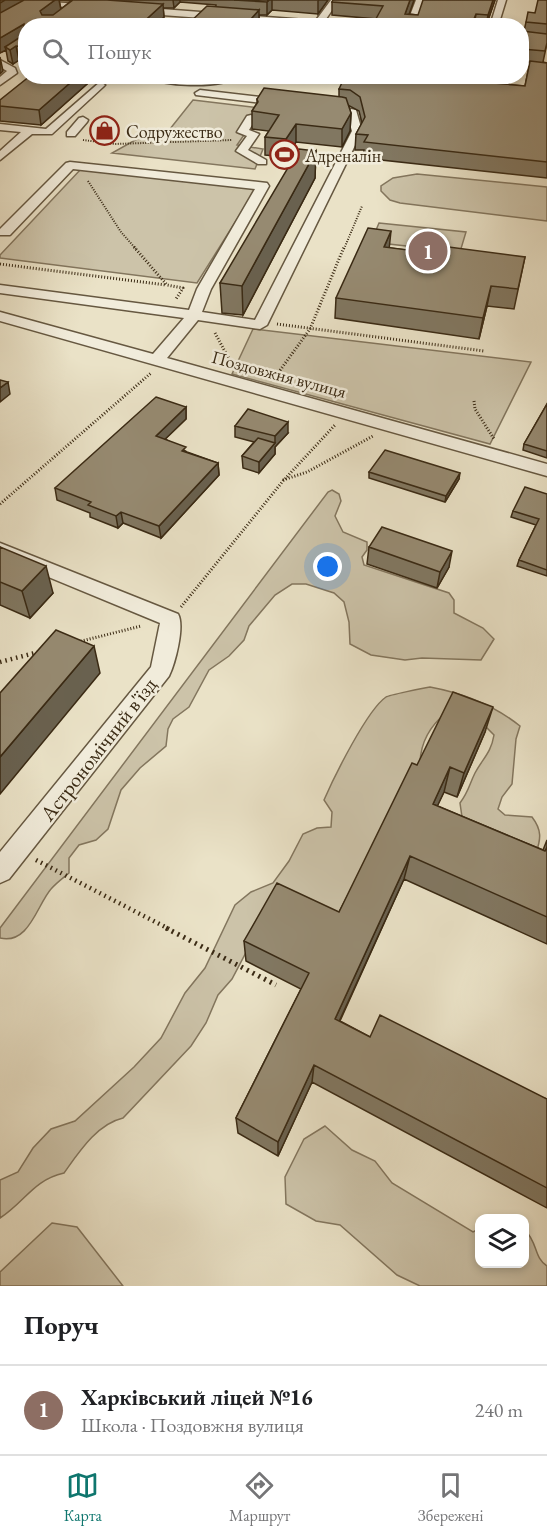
<!DOCTYPE html>
<html lang="uk">
<meta charset="utf-8">
<style>
:root{--surface:#fff;--page:#f6f6f6;--text:#202124;--muted:#757577;--line:#e0e0e0;--accent:#0f766e}
body{margin:0;font-family:"EB Garamond",serif;background:var(--page);color:var(--text)}
.controls{position:absolute;right:18px;bottom:18px;display:grid;overflow:hidden;border-radius:12px;box-shadow:0 3px 9px #0003}
.controls button{width:54px;height:54px;display:grid;place-items:center;padding:0;border:0;border-bottom:2px solid var(--line);background:var(--surface);color:var(--text);font:30px sans-serif}
.you{position:absolute;left:328px;top:567px;width:21px;height:21px;margin:-15px;border:4px solid #fff;border-radius:50%;background:#1a73e8;box-shadow:0 0 0 9px #1a73e833}
.badge{display:grid;place-items:center;width:39px;height:39px;border-radius:50%;background:var(--accent);color:#fff;font-size:20px;font-weight:700}
.pin{position:absolute;translate:-50% -50%;border:3px solid #fff;box-shadow:0 2px 6px #0006}
.list{margin:0;padding:0;list-style:none}
h2{display:flex;justify-content:space-between;align-items:center;height:78px;margin:0;padding:0 24px;font-size:26px}
h2 small{font-size:20px;font-weight:400;color:var(--muted)}
.list li{display:grid;grid-template-columns:39px 1fr auto;gap:18px;align-items:center;box-sizing:border-box;height:90px;padding:0 24px;border-top:2px solid var(--line)}
.list b{display:block;font-size:22px;white-space:nowrap}
.list p{margin:0;font-size:20px;white-space:nowrap;color:var(--muted)}
.list em{font-size:20px;font-style:normal;color:var(--muted)}
.icon{flex:none;width:33px;height:33px;fill:none;stroke:currentColor;stroke-width:2;stroke-linecap:round;stroke-linejoin:round}
.map{position:relative;flex:none;width:547px;height:1286px;overflow:hidden}
.search{position:absolute;background:var(--surface);box-shadow:0 3px 9px #0003;left:18px;right:18px;top:18px;height:66px;display:flex;align-items:center;gap:15px;box-sizing:border-box;padding:0 21px;border-radius:24px;color:var(--muted);font-size:22px}
.sheet{height:168px;background:var(--surface)}
nav{display:flex;justify-content:space-around;align-items:center;box-sizing:border-box;height:84px;border-top:2px solid var(--line);background:var(--surface);font-size:16px;color:var(--muted)}
nav a{display:grid;justify-items:center;gap:3px}
nav .on{color:var(--accent)}
.map>svg:first-child{display:block}
</style>
<div class="map">
<svg width="547" height="1286" viewBox="0 0 547 1286">
<rect width="100%" height="100%" fill="#eae2c7"/>
<filter id="stains"><feTurbulence type="fractalNoise" baseFrequency=".00333" numOctaves="4"/><feColorMatrix values="0 0 0 0 .2 0 0 0 0 .09 0 0 0 0 .02 0 0 0 .5 -.17"/></filter>
<radialGradient id="worn" r=".72"><stop offset=".6" stop-color="#630" stop-opacity="0"/><stop offset="1" stop-color="#630" stop-opacity=".3"/></radialGradient>
<path fill="#ccc3a9" stroke="#83765e" stroke-width="1.5" d="M 193,100 L 363,120 L 354,139 L 293,133 L 253,122 L 237,145 L 263,149 L 255,169 L 112,153 L 146,134 L 166,134 Z
M 81,169 L 256,189 L 197,283 L 0,258 L 0,255 Z
M 417,174 L 547,187 L 547,221 L 400,203 L 390,200 L 381,191 L 381,186 L 393,178 Z
M 379,223 L 466,232 L 460,252 L 371,242 Z
M 253,329 L 531,362 L 490,444 L 232,374 Z
M 332,490 L 339,494 L 341,501 L 335,516 L 343,532 L 367,542 L 367,550 L 362,557 L 364,565 L 449,593 L 454,600 L 454,613 L 483,628 L 494,639 L 481,660 L 422,658 L 405,660 L 371,655 L 350,644 L 349,622 L 344,602 L 334,593 L 306,584 L 292,584 L 275,595 L 249,626 L 244,640 L 229,656 L 209,670 L 189,707 L 173,719 L 168,729 L 166,746 L 140,768 L 121,790 L 108,829 L 96,840 L 79,845 L 69,858 L 69,873 C 63,878 56,883 51,889 C 37,905 29,945 0,938 L 0,928 L 328,492 Z
M 430,687 C 462,693 495,706 520,726 L 516,739 L 512,784 L 502,797 L 498,809 L 505,815 L 532,817 C 542,830 541,839 536,853 L 462,817 L 460,803 C 469,791 469,785 475,773 C 483,758 491,753 494,735 L 482,723 L 446,713 C 431,725 421,742 420,762 L 340,914 L 273,901 L 232,979 L 218,995 L 206,1023 L 191,1046 L 123,1118 C 97,1124 79,1152 64,1173 C 33,1180 25,1202 0,1218 L 0,1180 L 18,1172 L 33,1148 L 51,1129 L 75,1121 L 134,1067 L 161,1038 L 185,993 L 205,968 L 235,905 L 251,892 L 273,883 L 289,861 L 303,834 L 317,828 L 331,827 L 332,812 L 324,800 C 334,777 367,710 386,697 C 389,695 424,688 430,687 Z
M 325,1126 L 352,1150 L 375,1161 L 392,1183 L 473,1232 L 479,1229 L 480,1264 L 524,1264 L 525,1230 C 538,1243 534,1258 547,1266 L 547,1286 L 420,1286 L 397,1275 L 340,1225 L 316,1221 L 286,1204 L 285,1177 L 304,1139 Z
M 52,1223 L 77,1227 L 123,1286 L 0,1286 L 0,1272 Z"/>
<g fill="none" stroke-linecap="round" stroke-linejoin="round">
<defs>
<path id="minor" d="M 331,0 L 339,0 L 326,19 L 329,22 L 354,26 L 308,26 L 135,13 L 131,10 L 135,7 L 318,21 L 317,19 Z
M 416,0 L 424,0 L 415,26 L 406,26 Z
M 498,0 L 506,0 L 498,26 L 490,26 Z
M 36,1 L 95,5 L 99,7 L 95,9 L 36,5 L 0,27 L 0,20 L 26,3 Z
M 0,60 L 15,68 L 17,73 L 0,85 L 0,77 L 7,71 L 0,67 Z
M 143,76 L 205,80 L 237,76 C 221,90 160,86 143,76 Z
M 100,82 L 105,85 L 103,87 L 52,134 L 32,134 L 0,160 L 0,151 L 21,132 L 0,130 L 0,124 L 46,129 Z
M 200,90 L 286,100 L 291,103 L 286,106 L 196,95 L 195,93 Z
M 323,104 L 356,110 L 362,131 L 267,325 L 260,329 L 198,320 L 167,358 L 547,464 L 547,476 L 0,321 L 0,312 L 153,354 L 184,318 L 0,293 L 0,285 L 189,310 L 197,289 L 255,189 L 73,169 L 10,235 L 0,235 L 0,229 L 66,163 L 70,162 L 267,183 L 269,186 L 211,289 L 202,312 L 255,320 L 352,131 L 347,114 L 319,109 L 318,107 Z
M 251,115 L 256,118 L 249,130 L 259,134 L 248,150 L 266,160 L 266,164 L 258,164 L 236,151 L 247,136 L 237,132 L 247,116 Z
M 83,117 L 88,120 L 87,122 L 75,136 L 67,136 L 67,132 L 79,118 Z
M 0,543 L 178,614 C 185,626 175,664 169,676 L 9,879 L 0,883 L 0,852 L 151,667 L 160,623 L 0,557 Z"/>
</defs>
<use href="#minor" stroke="#665841" stroke-width="3"/>
<path stroke="#3a2a14" stroke-width="2" stroke-dasharray="1 1.5" stroke-linecap="butt" d="M 83,140 L 115,144 L 232,140
M 88,181 L 121,232 L 136,249
M 344,249 L 362,206"/>
<path stroke="#3a2a14" stroke-width="3" stroke-dasharray="1 2" stroke-linecap="butt" d="M 134,247 L 167,285 L 183,288 L 176,299
M 0,264 L 166,285
M 277,324 L 484,351
M 215,333 L 229,359 L 228,367
M 273,380 L 310,329 L 344,247
M 474,401 L 475,409 L 494,439
M 283,480 L 307,472 L 373,436
M 0,504 L 151,373
M 181,607 L 283,481 L 335,425
M 78,642 L 141,626"/>
<path stroke="#3a2a14" stroke-width="4.5" stroke-dasharray="1.5 4" stroke-linecap="butt" d="M 0,662 L 39,652
M 36,860 L 169,929"/>
<path stroke="#3a2a14" stroke-width="5" stroke-dasharray="2 4.5" stroke-linecap="butt" d="M 166,928 L 276,985"/>
<use href="#minor" fill="#f1ecdb" fill-rule="evenodd"/>
</g>
<path fill="#817761" stroke="#3a2a14" stroke-width="1.5" fill-rule="evenodd" d="M 0,0 L 328,0 L 318,14 L 272,10 L 267,15 L 259,15 L 259,24 L 258,26 L 186,26 L 216,6 L 216,5 L 180,2 L 174,8 L 163,8 L 164,17 L 26,26 L 26,60 L 19,60 L 13,64 L 8,61 L 6,50 L 0,53 ZM 59,0 L 71,1 L 61,9 Z
M 414,0 L 409,14 L 418,15 L 495,0 L 486,26 L 372,26 L 376,19 L 332,15 L 332,2 Z
M 547,0 L 547,43 L 543,62 L 547,63 L 547,178 L 363,158 L 364,150 L 355,150 L 356,134 L 362,123 L 359,111 L 348,105 L 351,113 L 350,131 L 342,147 L 296,142 L 286,157 L 265,155 L 265,137 L 269,131 L 252,129 L 252,111 L 257,103 L 257,99 L 339,97 L 339,89 L 453,80 L 525,86 L 530,62 L 522,62 L 522,31 L 524,31 L 526,22 Z
M 96,76 L 41,125 L 0,121 L 0,100 Z
M 316,151 L 315,178 L 243,315 L 222,313 L 220,283 Z
M 390,248 L 446,255 L 525,257 L 514,309 L 487,306 L 479,339 L 335,318 L 336,298 Z
M 547,404 L 547,458 L 523,450 L 524,444 Z
M 186,407 L 186,419 L 165,439 L 187,452 L 218,463 L 219,475 L 161,538 L 123,523 L 118,528 L 90,517 L 90,513 L 57,500 L 55,488 Z
M 235,426 L 288,433 L 275,447 L 275,454 L 259,473 L 243,468 L 242,456 L 254,442 L 235,437 Z
M 369,472 L 459,479 L 445,502 L 369,478 Z
M 547,494 L 547,576 L 517,566 L 519,560 L 536,525 L 511,517 L 513,511 Z
M 0,547 L 53,593 L 30,618 L 0,605 Z
M 369,547 L 449,567 L 437,588 L 367,564 Z
M 485,732 L 457,797 L 444,792 L 437,806 L 543,850 L 547,840 L 547,944 L 404,879 L 340,1021 L 370,1037 L 547,1099 L 547,1208 L 312,1082 L 278,1156 L 238,1133 L 236,1118 L 301,989 L 246,961 L 244,941 L 339,912 L 417,765 Z"/>
<path fill="#69614f" stroke="#3a2a14" stroke-width="1.5" d="M 5,0 L 32,0 L 0,17 L 0,3 Z
M 55,0 L 59,0 L 61,10 L 43,24 L 40,11 Z
M 173,0 L 180,0 L 180,2 L 174,8 Z
M 269,0 L 272,0 L 272,10 L 267,15 L 267,2 Z
M 319,0 L 328,0 L 318,14 L 318,1 Z
M 410,0 L 414,0 L 405,26 L 405,14 Z
M 493,0 L 495,0 L 486,26 L 488,15 Z
M 163,4 L 164,17 L 155,26 L 139,26 Z
M 259,10 L 259,24 L 258,26 L 250,26 L 250,20 Z
M 476,14 L 474,26 L 471,26 Z
M 246,19 L 246,26 L 240,26 Z
M 24,24 L 26,37 L 5,47 L 6,50 L 0,53 L 0,38 Z
M 16,46 L 19,60 L 13,64 L 10,50 Z
M 0,57 L 3,71 L 0,74 Z
M 78,76 L 96,76 L 41,125 L 39,110 Z
M 351,113 L 350,131 L 342,147 L 342,129 Z
M 296,124 L 296,142 L 286,157 L 286,139 Z
M 316,151 L 315,178 L 243,315 L 242,286 Z
M 391,231 L 389,250 L 384,247 Z
M 491,286 L 487,306 L 479,339 L 483,318 Z
M 8,382 L 10,394 L 0,402 L 0,388 Z
M 186,407 L 186,419 L 157,447 L 156,436 Z
M 288,422 L 288,433 L 275,447 L 275,454 L 259,473 L 259,462 L 275,443 L 275,436 Z
M 218,463 L 219,475 L 161,538 L 159,526 Z
M 460,473 L 459,479 L 445,502 L 446,496 Z
M 121,512 L 123,523 L 118,528 L 116,516 Z
M 452,551 L 449,567 L 437,588 L 440,572 Z
M 46,566 L 53,593 L 30,618 L 22,591 Z
M 94,646 L 100,673 L 0,794 L 0,757 Z
M 493,707 L 485,732 L 457,797 L 464,773 Z
M 450,767 L 444,792 L 427,828 L 433,804 Z
M 410,856 L 404,879 L 332,1037 L 335,1019 Z
M 314,1065 L 312,1082 L 278,1156 L 278,1142 Z"/>
<path fill="#968a71" stroke="#3a2a14" stroke-width="1.5" d="M 24,0 L 55,0 L 40,11 L 42,15 L 53,15 L 73,0 L 107,0 L 163,4 L 139,26 L 26,26 L 26,47 L 16,46 L 10,50 L 5,47 L 25,34 L 24,24 L 0,38 L 0,13 Z
M 234,0 L 269,0 L 267,2 Z
M 333,0 L 410,0 L 405,14 L 418,15 L 423,0 L 493,0 L 488,15 L 476,14 L 471,26 L 372,26 L 383,6 L 332,2 Z
M 538,0 L 547,0 L 547,24 L 526,22 L 528,12 L 535,13 Z
M 207,6 L 259,10 L 250,20 L 246,19 L 240,26 L 186,26 Z
M 522,31 L 547,34 L 547,43 L 545,51 L 522,49 Z
M 530,61 L 547,63 L 547,162 L 364,142 L 368,135 L 356,134 L 365,117 L 360,97 L 350,90 L 339,89 L 345,76 L 451,76 L 450,79 L 525,86 Z
M 30,76 L 78,76 L 39,110 L 0,106 L 0,100 Z
M 264,88 L 342,97 L 346,98 L 351,113 L 342,129 L 296,124 L 286,139 L 265,137 L 279,115 L 252,111 L 258,102 L 257,99 Z
M 299,149 L 316,151 L 242,286 L 220,283 Z
M 368,228 L 391,231 L 384,247 L 446,255 L 449,247 L 525,257 L 518,289 L 491,286 L 483,318 L 336,298 Z
M 0,380 L 8,382 L 0,388 Z
M 156,397 L 186,407 L 156,436 L 186,447 L 182,451 L 218,463 L 159,526 L 121,512 L 116,516 L 88,505 L 91,502 L 55,488 Z
M 547,404 L 547,451 L 524,444 Z
M 248,409 L 288,422 L 275,436 L 235,426 Z
M 258,438 L 275,443 L 259,462 L 242,456 Z
M 385,450 L 460,473 L 446,496 L 369,472 Z
M 525,487 L 547,494 L 547,570 L 519,560 L 539,519 L 513,511 Z
M 382,527 L 452,551 L 440,572 L 369,547 Z
M 0,547 L 46,566 L 22,591 L 0,582 Z
M 56,630 L 94,646 L 0,757 L 0,693 Z
M 453,692 L 493,707 L 464,773 L 450,767 L 433,804 L 545,851 L 547,847 L 547,917 L 410,856 L 335,1019 L 370,1037 L 380,1015 L 547,1099 L 547,1188 L 314,1065 L 278,1142 L 236,1118 L 309,973 L 244,941 L 277,883 L 339,912 L 412,763 L 417,765 Z"/>
<defs>
<symbol id="shop-ring" viewBox="-11 -11 22 22"><circle r="9.5" fill="#f1ecdb" stroke="#8f2418" stroke-width="1.5"/><path d="M-5-2.5h2.3a2.7 3.5 0 0 1 5.4 0H5L5.5 6h-11ZM-1.5-2.5h3a1.5 2.3 0 0 0-3 0Z" fill="#8f2418"/></symbol>
<symbol id="stadium-ring" viewBox="-11 -11 22 22"><circle r="9.5" fill="#f1ecdb" stroke="#8f2418" stroke-width="1.5"/><path d="M0-5a6.5 5 0 1 0 0 10a6.5 5 0 1 0 0-10ZM-3.5-1.8h7v3.6h-7Z" fill="#8f2418"/></symbol>
</defs>
<g fill-rule="evenodd">
<use href="#shop-ring" x="88" y="114" width="33" height="33"/>
<use href="#stadium-ring" x="268" y="138" width="33" height="33"/>
</g>
<g text-anchor="middle" dominant-baseline="central" stroke-width="5" stroke-linejoin="round" paint-order="stroke">
<g font-size="18" fill="#3a2a14" stroke="#f1ecdb" text-anchor="start">
<text x="126" y="131">Содружество</text>
<text x="305" y="155">Адреналін</text>
</g>
<g font-size="18" fill="#3a2a14" stroke="#f1ecdb">
<text transform="translate(279 374) rotate(15)">Поздовжня вулиця</text>
</g>
<g font-size="21" fill="#3a2a14" stroke="#f1ecdb">
<text transform="translate(98 749) rotate(-52)">Астрономічний в'їзд</text>
</g>
</g>
<rect width="100%" height="100%" filter="url(#stains)"/>
<rect width="100%" height="100%" fill="url(#worn)"/>
</svg>
<div class="controls">
<button><svg class="icon" aria-label="layers" viewBox="0 0 24 24"><path d="M12 4l9 5-9 5-9-5zM3 14l9 5 9-5"/></svg></button>
</div>
<div class="you"></div>
<div class="pin badge" style="left:428px;top:251px;background:#8d6e63">1</div>
<div class="search"><svg class="icon" aria-label="search" viewBox="0 0 24 24"><circle cx="10" cy="10" r="6"/><path d="M15 15l6 6"/></svg>Пошук</div>
</div>
<section class="sheet">
<h2>Поруч<small></small></h2>
<ul class="list">
<li><span class="badge" style="background:#8d6e63">1</span><div><b>Харківський ліцей №16</b><p>Школа · Поздовжня вулиця</p></div><em>240 m</em></li>
</ul>
</section>
<nav>
<a class="on"><svg class="icon" aria-label="map" viewBox="0 0 24 24"><path d="M3 6l6-2 6 2 6-2v14l-6 2-6-2-6 2zM9 4v14M15 6v14"/></svg>Карта</a>
<a><svg class="icon" aria-label="directions" viewBox="0 0 24 24"><path d="M12 3l9 9-9 9-9-9zM9 14v-3h6M13 9l2 2-2 2"/></svg>Маршрут</a>
<a><svg class="icon" aria-label="saved" viewBox="0 0 24 24"><path d="M7 4h10v16l-5-4-5 4z"/></svg>Збережені</a>
</nav>
